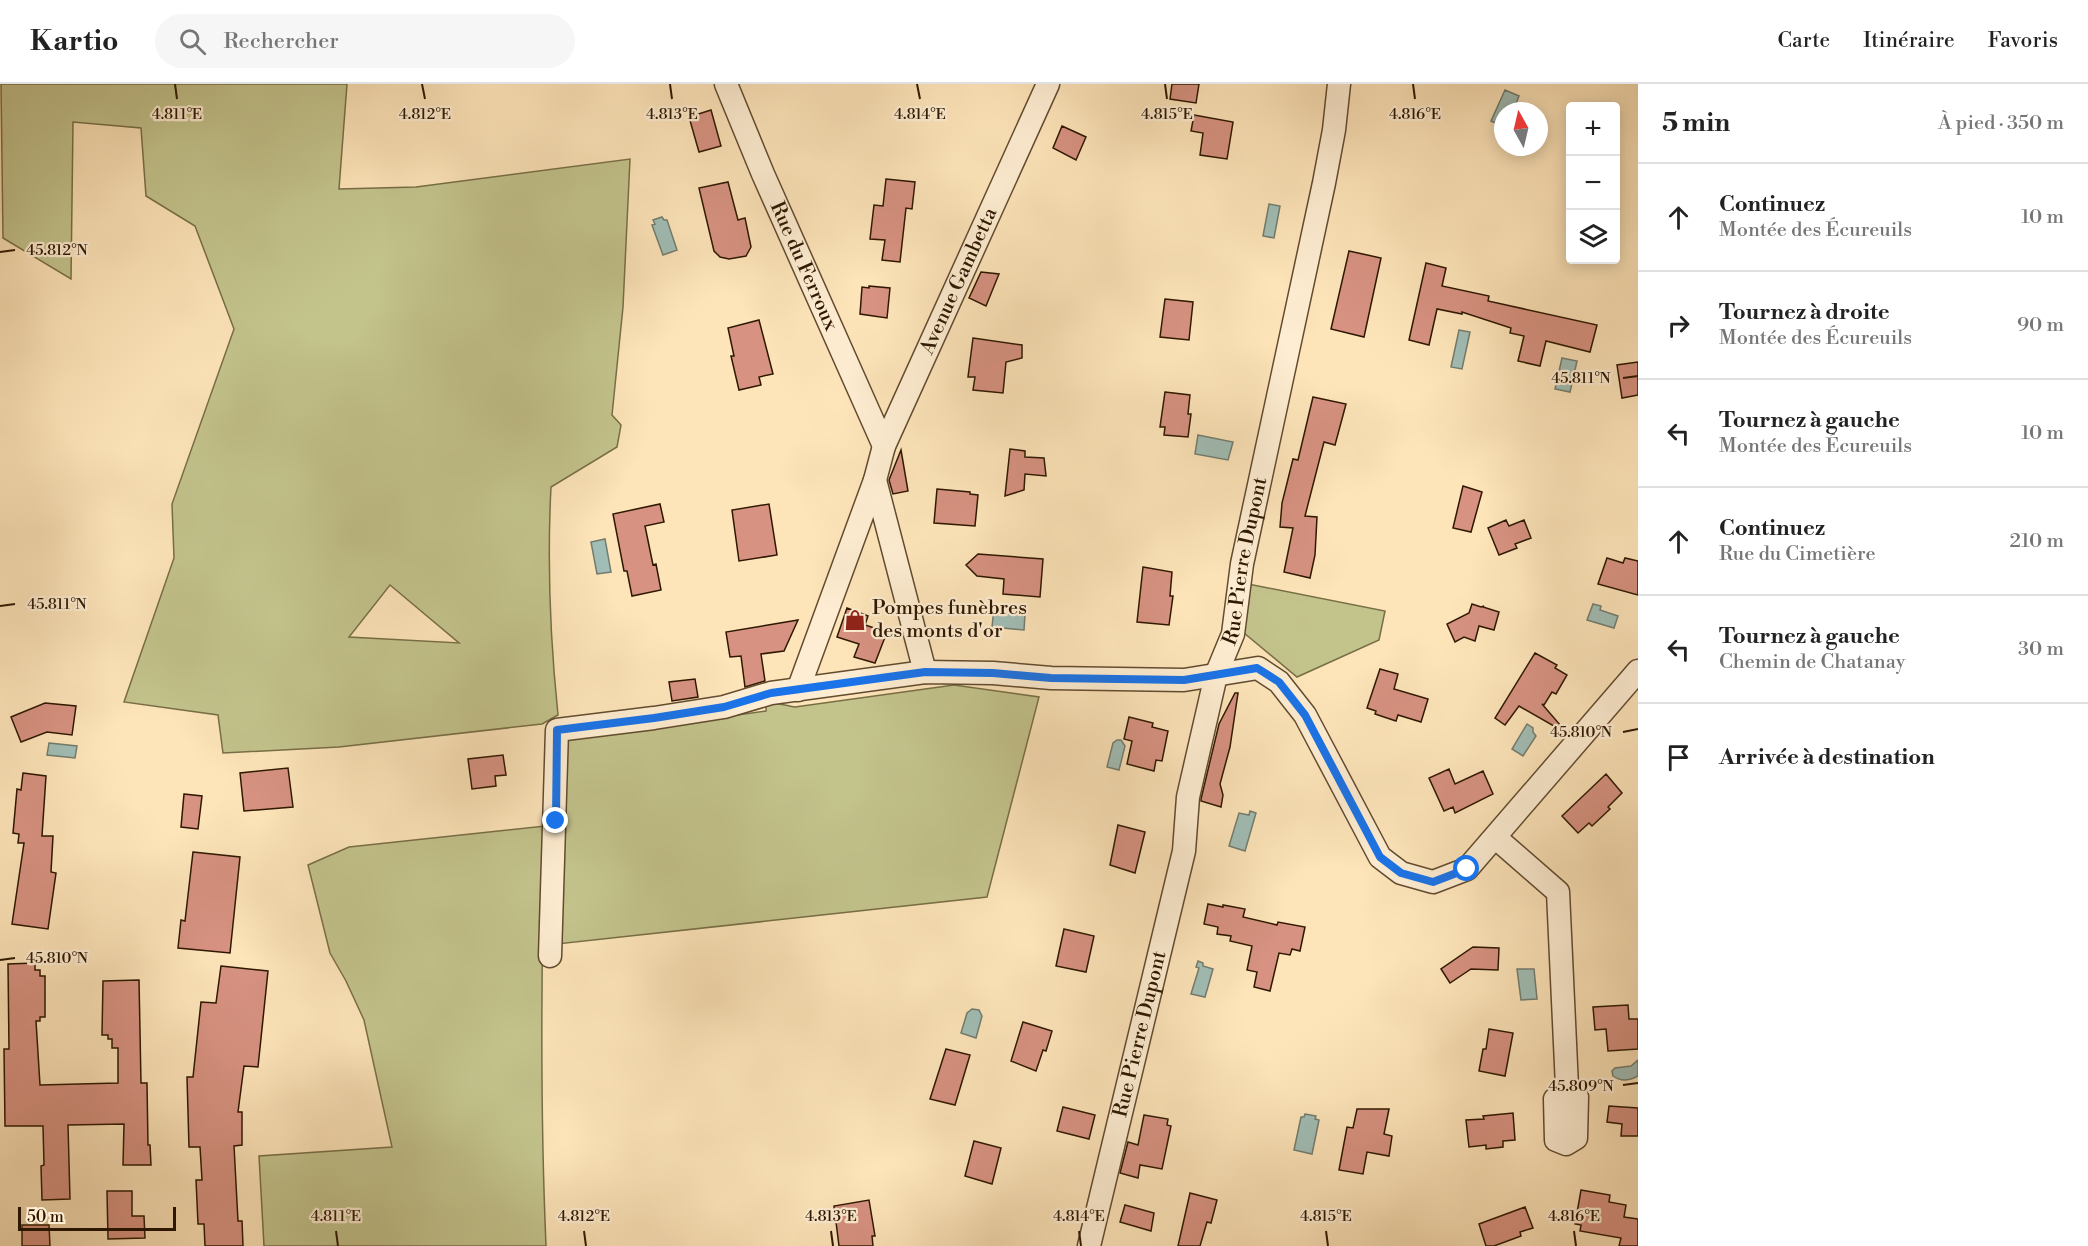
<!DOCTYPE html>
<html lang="fr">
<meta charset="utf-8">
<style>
:root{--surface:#fff;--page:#f6f6f6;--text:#222;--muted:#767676;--line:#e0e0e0}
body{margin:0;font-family:"Libre Bodoni",serif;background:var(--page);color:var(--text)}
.controls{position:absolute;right:18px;top:18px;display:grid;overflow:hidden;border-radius:6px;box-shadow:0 3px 15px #0003}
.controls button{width:54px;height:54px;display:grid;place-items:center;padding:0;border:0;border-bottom:2px solid var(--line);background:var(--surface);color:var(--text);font:30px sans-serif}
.compass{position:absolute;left:1494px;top:18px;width:54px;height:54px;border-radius:50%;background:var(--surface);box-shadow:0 3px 15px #0003;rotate:352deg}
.scale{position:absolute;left:18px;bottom:15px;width:158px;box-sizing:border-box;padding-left:6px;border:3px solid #2e1801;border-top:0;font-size:16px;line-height:21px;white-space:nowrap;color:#2e1801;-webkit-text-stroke:4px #feedd2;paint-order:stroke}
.stop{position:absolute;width:18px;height:18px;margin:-14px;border:4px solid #1a73e8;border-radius:50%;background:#fff}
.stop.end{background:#1a73e8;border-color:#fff;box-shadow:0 2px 6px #0008}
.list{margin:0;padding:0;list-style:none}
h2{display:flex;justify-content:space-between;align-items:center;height:78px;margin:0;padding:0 24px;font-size:26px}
h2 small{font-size:20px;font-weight:400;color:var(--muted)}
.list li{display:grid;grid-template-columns:39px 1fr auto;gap:18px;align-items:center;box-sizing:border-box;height:108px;padding:0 24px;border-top:2px solid var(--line)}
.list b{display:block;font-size:22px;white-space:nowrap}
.list p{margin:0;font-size:20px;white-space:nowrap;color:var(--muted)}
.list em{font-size:20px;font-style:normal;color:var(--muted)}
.icon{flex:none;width:33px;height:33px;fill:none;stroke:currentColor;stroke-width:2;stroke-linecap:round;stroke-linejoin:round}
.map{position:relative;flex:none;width:1638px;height:1162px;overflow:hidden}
header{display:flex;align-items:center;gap:36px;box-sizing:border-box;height:84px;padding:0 30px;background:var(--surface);border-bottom:2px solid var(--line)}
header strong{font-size:28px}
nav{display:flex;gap:33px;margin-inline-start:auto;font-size:21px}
.search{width:420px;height:54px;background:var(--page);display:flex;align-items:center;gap:15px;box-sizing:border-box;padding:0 21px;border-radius:33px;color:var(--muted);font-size:22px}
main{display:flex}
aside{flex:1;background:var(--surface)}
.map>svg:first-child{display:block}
</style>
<header>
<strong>Kartio</strong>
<div class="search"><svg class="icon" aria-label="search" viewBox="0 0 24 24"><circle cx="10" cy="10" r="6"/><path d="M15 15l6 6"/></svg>Rechercher</div>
<nav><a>Carte</a><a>Itinéraire</a><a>Favoris</a></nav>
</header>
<main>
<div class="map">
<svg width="1638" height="1162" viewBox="0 0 1638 1162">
<rect width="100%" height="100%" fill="#fde4b9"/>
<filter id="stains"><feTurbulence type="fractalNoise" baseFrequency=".00333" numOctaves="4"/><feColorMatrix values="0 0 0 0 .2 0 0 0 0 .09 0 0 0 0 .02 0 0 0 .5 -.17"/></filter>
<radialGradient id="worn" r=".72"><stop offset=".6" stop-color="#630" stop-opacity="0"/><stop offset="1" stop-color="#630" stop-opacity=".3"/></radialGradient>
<path fill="#c3c38c" stroke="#786e46" stroke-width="1.5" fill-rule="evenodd" d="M 1,0 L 347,0 L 339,105 L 416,103 L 630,75 L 623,223 L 612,331 L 621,341 L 617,363 L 551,403 C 547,480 550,554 558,631 L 542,640 L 339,663 L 223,669 L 218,631 L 124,618 L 174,474 L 172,420 L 234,245 L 195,142 L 146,112 L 141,44 L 73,38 L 71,195 L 3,154 ZM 390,501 L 459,559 L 349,553 Z
M 1248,500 L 1385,527 L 1379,556 L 1297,593 L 1244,549 Z
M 954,601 L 1039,613 L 987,813 L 557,860 L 567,655 L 766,627 L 766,620 C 777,618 784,621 795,623 Z
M 545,742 C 541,882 540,1022 546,1162 L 264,1162 L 259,1072 L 392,1063 L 364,936 L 346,897 L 330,869 L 308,781 L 349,763 Z"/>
<path fill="#a1beb6" stroke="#737c6e" stroke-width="1.5" d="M 1505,6 L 1519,12 L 1513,27 L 1503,27 L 1503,42 L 1491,37 Z
M 1269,120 L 1280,122 L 1274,154 L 1263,152 Z
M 662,133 L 664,136 L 667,136 L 677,166 L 663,171 L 652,141 L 655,140 L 653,136 Z
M 1459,246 L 1470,248 L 1462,285 L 1451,283 Z
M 1562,274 L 1577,277 L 1570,308 L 1555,305 Z
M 1198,351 L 1233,358 L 1228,376 L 1195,370 Z
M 605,455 L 611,488 L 597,490 L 591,458 Z
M 1593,520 L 1601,522 L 1600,526 L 1618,532 L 1614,544 L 1587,536 Z
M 994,524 L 998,525 L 1002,528 L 1025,530 L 1024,546 L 992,543 Z
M 1527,640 L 1533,644 L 1533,648 L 1536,652 L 1523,672 L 1512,665 Z
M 1117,656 L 1121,656 L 1125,662 L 1119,686 L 1107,683 L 1113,659 Z
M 49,659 L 77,662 L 75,674 L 47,671 Z
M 1250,727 L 1256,729 L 1245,767 L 1229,762 L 1239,729 L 1249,731 Z
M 1198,877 L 1203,879 L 1203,882 L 1213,885 L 1205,913 L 1191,910 L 1199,884 L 1196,883 Z
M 1517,885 L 1534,885 L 1537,915 L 1521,916 Z
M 972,925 L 979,926 L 982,932 L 976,954 L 961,949 L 967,929 Z
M 1638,976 L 1638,992 C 1629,997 1621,998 1613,992 L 1612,987 L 1615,984 L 1631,982 Z
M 1305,1030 L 1316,1032 L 1315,1035 L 1319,1036 L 1312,1070 L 1294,1066 L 1301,1033 L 1304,1033 Z"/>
<path fill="#d79281" stroke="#2e1801" stroke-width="1.5" d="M 1172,0 L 1199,0 L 1196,19 L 1170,15 Z
M 711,26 L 721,62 L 699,68 L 689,33 Z
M 1194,31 L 1233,38 L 1227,75 L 1200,71 L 1203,49 L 1191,47 Z
M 1062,42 L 1086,53 L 1076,76 L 1053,64 Z
M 886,95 L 915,98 L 912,125 L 906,124 L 900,178 L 882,176 L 885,156 L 870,155 L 874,121 L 883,122 Z
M 728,98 L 738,136 L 745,134 L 751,163 L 746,172 L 729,175 L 720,173 L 714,167 L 699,104 Z
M 1349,167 L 1381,174 L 1364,253 L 1331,245 Z
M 1426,179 L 1446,184 L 1442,202 L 1489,212 L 1488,217 L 1597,241 L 1590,268 L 1546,257 L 1540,282 L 1518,277 L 1524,252 L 1510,249 L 1511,244 L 1462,228 L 1462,230 L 1437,225 L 1429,261 L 1409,256 Z
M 981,188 L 999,190 L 986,222 L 969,214 Z
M 869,202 L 890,204 L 887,234 L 860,230 L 862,203 L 869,204 Z
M 1165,215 L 1193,218 L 1189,256 L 1160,253 Z
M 759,236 L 773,290 L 759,293 L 761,301 L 739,306 L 731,272 L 734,272 L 728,244 Z
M 973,254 L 1022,261 L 1022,274 L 1006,278 L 1003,309 L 973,306 L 975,293 L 968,293 Z
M 1638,278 L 1638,311 L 1622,314 L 1617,281 Z
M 1165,308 L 1190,311 L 1188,330 L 1191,330 L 1188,353 L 1164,351 L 1165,343 L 1160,343 Z
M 1313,313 L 1346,320 L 1335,361 L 1324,358 L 1305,432 L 1317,433 L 1315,471 L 1310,494 L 1284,488 L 1293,444 L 1280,443 L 1282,419 L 1293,375 L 1298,376 Z
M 1010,365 L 1025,367 L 1025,373 L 1044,374 L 1046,392 L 1025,390 L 1024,406 L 1005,412 Z
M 901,366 L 908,407 L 893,410 L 889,396 Z
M 1463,402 L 1482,408 L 1471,448 L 1453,444 Z
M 937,405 L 970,408 L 970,410 L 978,411 L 975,442 L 934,439 Z
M 660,420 L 664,438 L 645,442 L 653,481 L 656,480 L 661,506 L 632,512 L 627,487 L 624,487 L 613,430 Z
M 769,420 L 777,471 L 739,477 L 732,426 Z
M 1506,436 L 1509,442 L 1524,436 L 1531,454 L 1515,460 L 1517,464 L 1499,471 L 1488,444 Z
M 978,470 L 1043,475 L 1040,513 L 1003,510 L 1004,495 L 977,492 L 966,481 Z
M 1607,474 L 1623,479 L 1625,474 L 1638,477 L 1638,511 L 1598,500 Z
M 1143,483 L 1172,488 L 1170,512 L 1173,512 L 1169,541 L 1137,538 Z
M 1472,520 L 1481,523 L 1484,522 L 1483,523 L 1499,528 L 1494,546 L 1479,542 L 1475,557 L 1464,553 L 1455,558 L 1447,540 L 1469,529 Z
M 847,524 L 868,532 L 865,541 L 887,548 L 875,579 L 854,573 L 859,560 L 837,553 Z
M 798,536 L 784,567 L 761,570 L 765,597 L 745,603 L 741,572 L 730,573 L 726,548 Z
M 1535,569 L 1557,581 L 1555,584 L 1567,591 L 1556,610 L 1552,608 L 1544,621 L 1542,620 L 1561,642 L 1559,645 L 1519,622 L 1505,641 L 1495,634 Z
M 1380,585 L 1398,590 L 1394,605 L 1428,615 L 1421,638 L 1398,631 L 1396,637 L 1375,630 L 1376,627 L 1367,624 Z
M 695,595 L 698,613 L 672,617 L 669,598 Z
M 1235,609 L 1238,609 L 1230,663 L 1220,700 L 1223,711 L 1221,723 L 1201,717 L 1201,715 L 1219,640 Z
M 45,619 L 76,622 L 72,651 L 47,648 L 21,658 L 11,633 Z
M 1129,633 L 1153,639 L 1152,643 L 1168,647 L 1162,677 L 1156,676 L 1154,687 L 1127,680 L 1132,657 L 1124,655 Z
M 503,671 L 506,691 L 495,692 L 496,702 L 472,705 L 468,675 Z
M 288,684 L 293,723 L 244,727 L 240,689 Z
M 1449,685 L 1455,700 L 1483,687 L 1493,710 L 1455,729 L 1453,723 L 1444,727 L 1429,694 Z
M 23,689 L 46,692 L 42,752 L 53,752 L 51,788 L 56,789 L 48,845 L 12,840 L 24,759 L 18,759 L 19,750 L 13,749 L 17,705 L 21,706 Z
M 1606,690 L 1622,709 L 1608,723 L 1610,725 L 1592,742 L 1589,739 L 1578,749 L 1562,732 Z
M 184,710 L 202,712 L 198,745 L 181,743 Z
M 1118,741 L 1145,748 L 1135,789 L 1110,781 Z
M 193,768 L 240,773 L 230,869 L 178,864 L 181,836 L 185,837 Z
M 1208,820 L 1223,823 L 1223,821 L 1245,825 L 1243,833 L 1277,841 L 1278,838 L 1305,843 L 1300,867 L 1292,865 L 1290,871 L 1279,869 L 1270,907 L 1254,903 L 1257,888 L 1247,886 L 1252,862 L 1230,857 L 1231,852 L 1217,850 L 1218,843 L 1204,840 Z
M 1064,845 L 1094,852 L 1086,888 L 1056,882 Z
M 1473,863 L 1499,864 L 1498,886 L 1471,885 L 1450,899 L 1441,885 Z
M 35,879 L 35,886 L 40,886 L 40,892 L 45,892 L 45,933 L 40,933 L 40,937 L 36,937 L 40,1001 L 118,999 L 118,964 L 112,964 L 112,955 L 108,955 L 108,951 L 102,951 L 103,897 L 139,896 L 141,999 L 147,999 L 148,1061 L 150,1061 L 151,1081 L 123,1081 L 124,1040 L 68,1041 L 70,1115 L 42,1116 L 41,1082 L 44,1081 L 43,1042 L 5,1042 L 4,965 L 9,965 L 8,880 Z
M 221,882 L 268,887 L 258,983 L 244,982 L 238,1028 L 242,1028 L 242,1061 L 234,1062 L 238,1137 L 242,1137 L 243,1162 L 205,1162 L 204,1140 L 198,1140 L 196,1096 L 202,1096 L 200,1063 L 189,1063 L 187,993 L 193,993 L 201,918 L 216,919 Z
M 1628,921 L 1629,935 L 1638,935 L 1638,965 L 1608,967 L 1606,945 L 1595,946 L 1593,923 Z
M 1023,938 L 1052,947 L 1046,967 L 1043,966 L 1036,987 L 1011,977 Z
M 1489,945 L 1513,949 L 1505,992 L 1479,987 L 1483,965 L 1486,965 Z
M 946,965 L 970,971 L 955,1021 L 930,1015 Z
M 1609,1022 L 1638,1024 L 1638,1052 L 1621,1052 L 1622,1040 L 1607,1038 Z
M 1063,1023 L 1095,1031 L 1089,1055 L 1057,1047 Z
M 1357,1025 L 1389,1025 L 1384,1050 L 1392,1052 L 1389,1072 L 1367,1068 L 1363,1090 L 1339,1086 L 1347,1043 L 1353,1044 Z
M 1513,1029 L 1515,1056 L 1503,1057 L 1503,1063 L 1486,1065 L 1486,1061 L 1469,1063 L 1466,1036 L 1484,1035 L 1483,1032 Z
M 1144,1031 L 1168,1035 L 1167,1041 L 1171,1042 L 1162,1085 L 1140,1081 L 1138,1094 L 1120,1089 L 1128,1058 L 1138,1061 Z
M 974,1057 L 1001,1064 L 992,1100 L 965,1092 Z
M 1581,1106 L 1610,1111 L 1609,1118 L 1626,1121 L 1624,1133 L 1638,1135 L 1638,1162 L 1619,1162 L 1621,1154 L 1580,1147 L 1581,1141 L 1575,1140 Z
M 107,1107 L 132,1107 L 132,1132 L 144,1132 L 145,1154 L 108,1155 Z
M 1190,1109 L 1217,1116 L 1211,1139 L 1207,1138 L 1200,1162 L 1178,1162 Z
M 869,1116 L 875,1152 L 872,1152 L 873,1162 L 839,1162 L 834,1122 Z
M 1125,1121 L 1154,1129 L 1151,1147 L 1120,1138 Z
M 1525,1123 L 1533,1144 L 1520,1148 L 1521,1152 L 1494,1162 L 1486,1162 L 1479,1140 Z
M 22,1141 L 49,1141 L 50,1162 L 22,1162 Z"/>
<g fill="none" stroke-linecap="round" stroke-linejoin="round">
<defs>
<g id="minor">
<path id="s1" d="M 726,0 L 763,90 L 884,362"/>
<path d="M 875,396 L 925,588"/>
<path id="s2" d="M 798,606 L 875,396 L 884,362 L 1048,0"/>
<path d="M 1496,754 L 1558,808 L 1567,1003 L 1577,1013 L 1576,1054 L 1566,1060 L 1556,1056 L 1555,1015 L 1567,1003"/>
<path d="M 550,872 L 557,646 L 654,634 L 724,623 L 771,609 L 925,588 L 993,589 L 1051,594 L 1184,596 L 1258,584 L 1279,598 L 1305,631 L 1380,773 L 1401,789 L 1433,798 L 1467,785 L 1638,587"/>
<path id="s3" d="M 1089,1162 L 1184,767 L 1188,713 L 1216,591 L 1233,550 L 1242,480 L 1324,99 L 1334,46 L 1339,0"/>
</g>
</defs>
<use href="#minor" stroke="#624b2f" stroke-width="25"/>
<use href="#minor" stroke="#feedd2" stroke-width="22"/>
</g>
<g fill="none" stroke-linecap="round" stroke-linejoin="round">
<path stroke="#1a73e8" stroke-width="8" d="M 556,737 L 557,646 L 654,634 L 724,623 L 771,609 L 925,588 L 993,589 L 1051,594 L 1184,596 L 1257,584 L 1279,598 L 1305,631 L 1380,773 L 1401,789 L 1433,798 L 1467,785"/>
</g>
<path fill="none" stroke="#2e1801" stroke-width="2" d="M 175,0 L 177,15M 422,0 L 425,15M 670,0 L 672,15M 917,0 L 920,15M 1165,0 L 1167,15M 1413,0 L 1415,15M 0,168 L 15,166M 1623,294 L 1638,292M 0,522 L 15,520M 1623,648 L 1638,645M 0,876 L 15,874M 1623,1001 L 1638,999M 336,1147 L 338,1162M 584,1147 L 586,1162M 831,1147 L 833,1162M 1079,1147 L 1081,1162M 1326,1147 L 1328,1162M 1574,1147 L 1576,1162"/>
<defs>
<symbol id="shop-bare" viewBox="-9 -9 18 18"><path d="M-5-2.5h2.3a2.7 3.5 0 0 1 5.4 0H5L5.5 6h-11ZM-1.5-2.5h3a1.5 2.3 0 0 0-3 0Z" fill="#8f2418" stroke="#feedd2" stroke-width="2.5" paint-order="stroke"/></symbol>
</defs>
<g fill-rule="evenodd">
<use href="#shop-bare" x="840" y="521" width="30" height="30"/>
</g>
<g text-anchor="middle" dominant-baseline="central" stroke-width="4.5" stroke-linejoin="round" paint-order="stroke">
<g font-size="20" fill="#2e1801" stroke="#feedd2">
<text stroke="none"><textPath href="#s1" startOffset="198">Rue du Ferroux</textPath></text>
<text stroke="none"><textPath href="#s2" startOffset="440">Avenue Gambetta</textPath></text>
<text stroke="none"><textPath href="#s3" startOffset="704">Rue Pierre Dupont</textPath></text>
<text stroke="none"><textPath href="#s3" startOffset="218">Rue Pierre Dupont</textPath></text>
</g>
<g font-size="20" fill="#2e1801" stroke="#feedd2" text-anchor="start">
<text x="872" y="524">Pompes funèbres<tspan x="872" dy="23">des monts d'or</tspan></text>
</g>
</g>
<g font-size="15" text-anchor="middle" fill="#2e1801" stroke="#feedd2" stroke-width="4.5" stroke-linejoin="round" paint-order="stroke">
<text x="177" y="35">4.811°E</text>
<text x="425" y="35">4.812°E</text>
<text x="672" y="35">4.813°E</text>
<text x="920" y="35">4.814°E</text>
<text x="1167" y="35">4.815°E</text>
<text x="1415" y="35">4.816°E</text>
<text x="57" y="171">45.812°N</text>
<text x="1581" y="299">45.811°N</text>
<text x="57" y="525">45.811°N</text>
<text x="1581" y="653">45.810°N</text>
<text x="57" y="879">45.810°N</text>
<text x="1581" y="1007">45.809°N</text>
<text x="336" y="1137">4.811°E</text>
<text x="584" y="1137">4.812°E</text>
<text x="831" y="1137">4.813°E</text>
<text x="1079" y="1137">4.814°E</text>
<text x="1326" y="1137">4.815°E</text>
<text x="1574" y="1137">4.816°E</text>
</g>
<rect width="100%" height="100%" filter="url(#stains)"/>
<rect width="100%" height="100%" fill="url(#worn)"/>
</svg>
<div class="controls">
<button>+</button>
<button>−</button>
<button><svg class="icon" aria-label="layers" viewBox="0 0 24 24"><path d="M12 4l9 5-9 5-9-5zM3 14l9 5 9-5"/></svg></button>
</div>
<svg class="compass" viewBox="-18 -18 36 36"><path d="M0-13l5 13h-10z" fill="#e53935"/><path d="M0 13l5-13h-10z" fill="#767676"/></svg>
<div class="scale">50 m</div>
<div class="stop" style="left:1467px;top:785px"></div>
<div class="stop end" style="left:556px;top:737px"></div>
</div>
<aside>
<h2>5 min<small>À pied · 350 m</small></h2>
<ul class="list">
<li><svg class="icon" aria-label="ahead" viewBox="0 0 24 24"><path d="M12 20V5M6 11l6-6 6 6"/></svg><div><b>Continuez</b><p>Montée des Écureuils</p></div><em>10 m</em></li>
<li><svg class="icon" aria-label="right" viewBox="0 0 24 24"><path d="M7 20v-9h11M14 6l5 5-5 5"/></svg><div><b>Tournez à droite</b><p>Montée des Écureuils</p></div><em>90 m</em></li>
<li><svg class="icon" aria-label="left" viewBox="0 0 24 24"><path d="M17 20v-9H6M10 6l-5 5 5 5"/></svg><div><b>Tournez à gauche</b><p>Montée des Écureuils</p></div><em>10 m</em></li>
<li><svg class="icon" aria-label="ahead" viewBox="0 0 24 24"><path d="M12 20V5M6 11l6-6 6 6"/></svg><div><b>Continuez</b><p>Rue du Cimetière</p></div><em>210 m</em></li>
<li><svg class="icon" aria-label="left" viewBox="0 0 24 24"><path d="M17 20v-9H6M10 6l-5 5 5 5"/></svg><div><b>Tournez à gauche</b><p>Chemin de Chatanay</p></div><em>30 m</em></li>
<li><svg class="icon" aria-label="arrive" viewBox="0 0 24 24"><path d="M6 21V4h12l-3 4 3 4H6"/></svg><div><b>Arrivée à destination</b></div></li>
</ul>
</aside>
</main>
